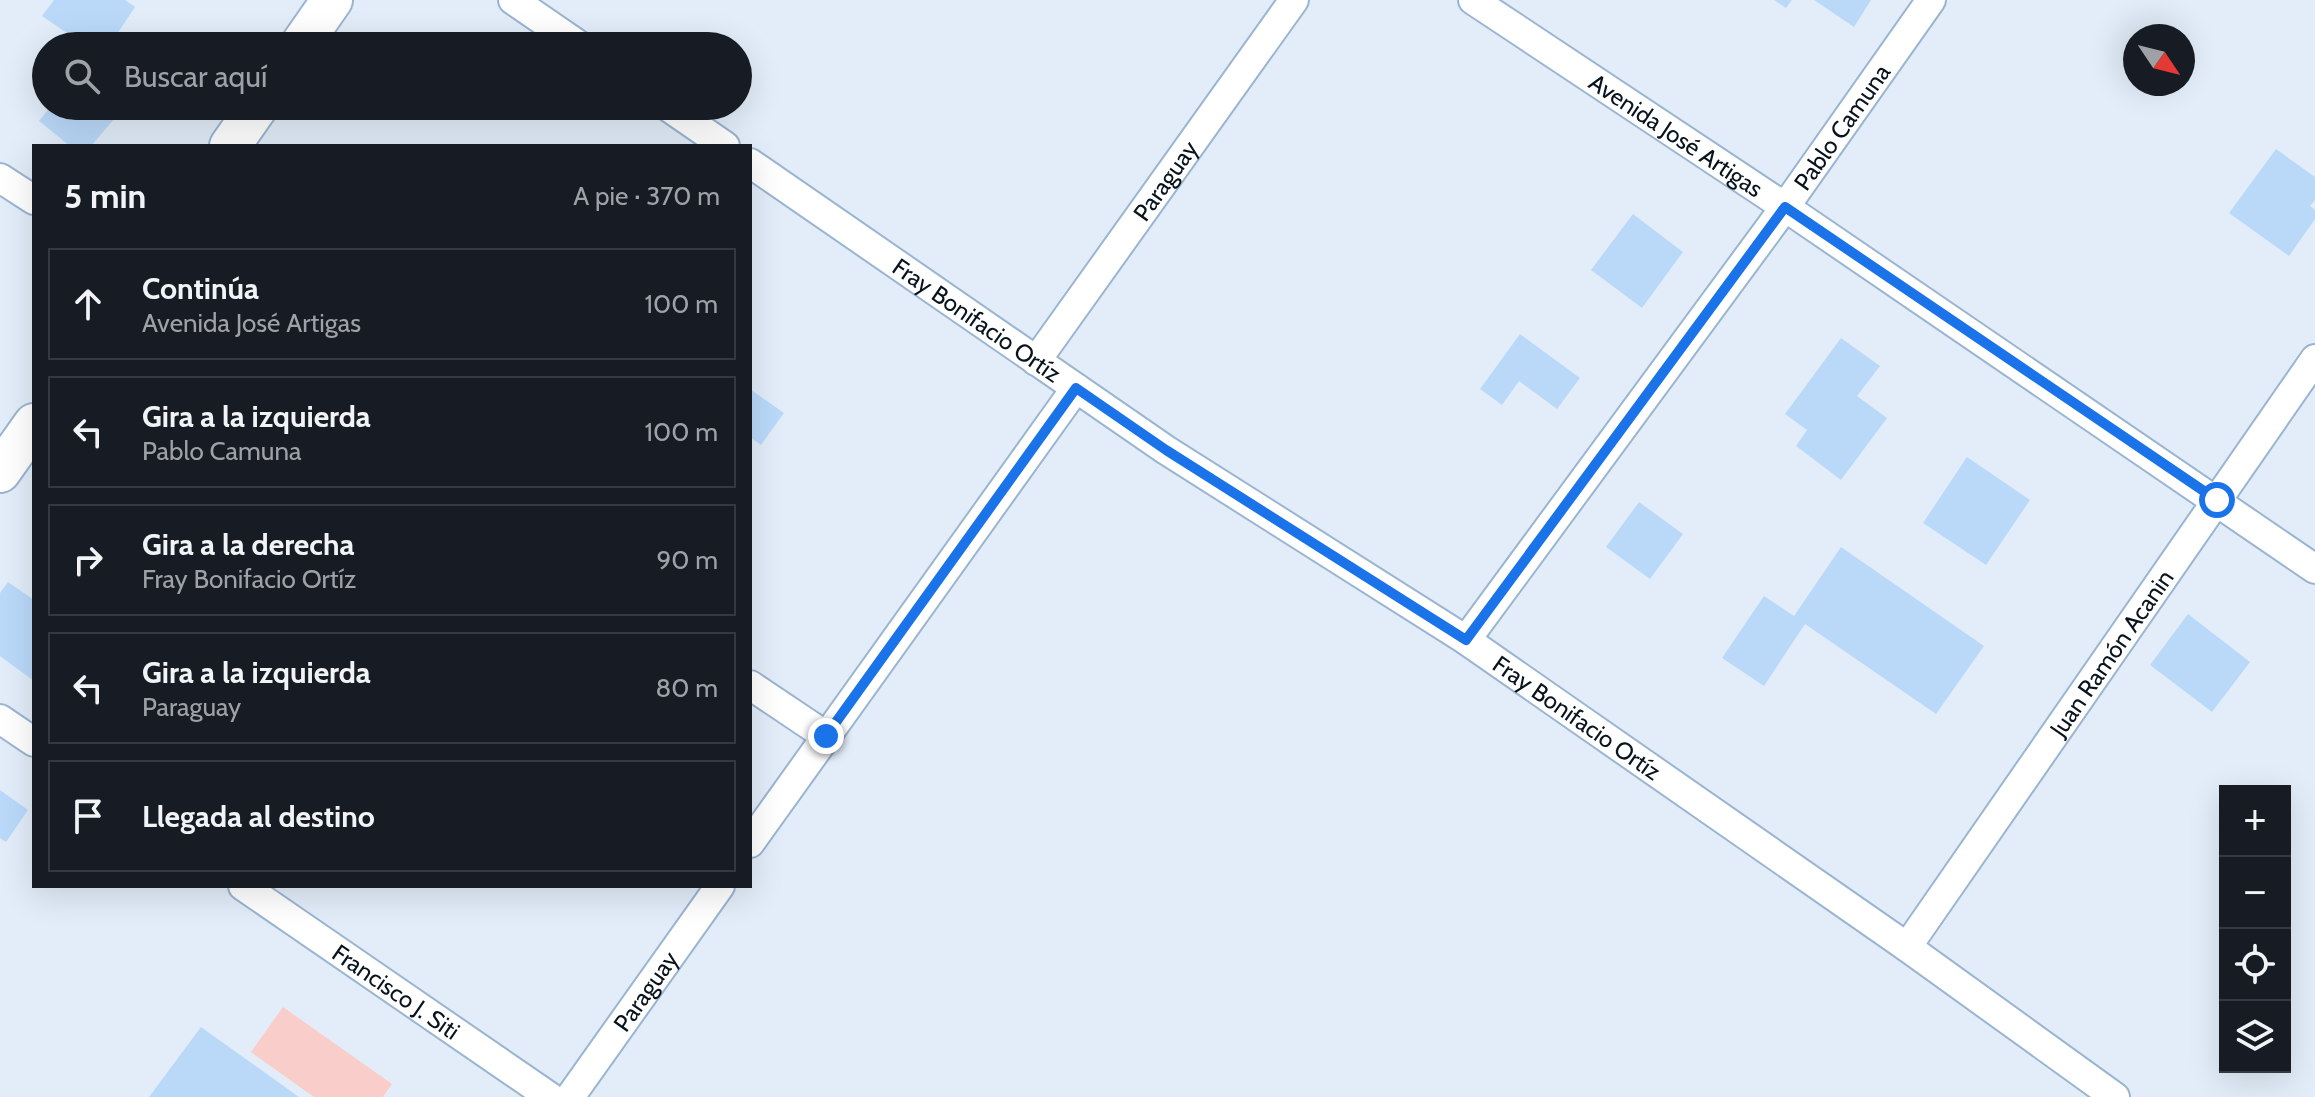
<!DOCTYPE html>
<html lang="es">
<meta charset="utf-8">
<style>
:root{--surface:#171b24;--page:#20242c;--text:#f1f3f6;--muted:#9ea1a6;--line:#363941}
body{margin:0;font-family:Cabin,sans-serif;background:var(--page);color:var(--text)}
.controls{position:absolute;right:24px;bottom:24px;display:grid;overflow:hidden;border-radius:0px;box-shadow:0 8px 32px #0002}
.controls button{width:72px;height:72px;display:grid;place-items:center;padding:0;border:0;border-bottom:2px solid var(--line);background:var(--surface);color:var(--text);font:40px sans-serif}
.compass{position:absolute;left:2123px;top:24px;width:72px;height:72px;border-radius:50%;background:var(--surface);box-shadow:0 8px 32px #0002;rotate:125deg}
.stop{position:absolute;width:24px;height:24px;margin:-18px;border:6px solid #1a73e8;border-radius:50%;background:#fff}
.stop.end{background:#1a73e8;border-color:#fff;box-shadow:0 2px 8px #0008}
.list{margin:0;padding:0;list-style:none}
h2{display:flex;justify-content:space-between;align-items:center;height:104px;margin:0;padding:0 32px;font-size:34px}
h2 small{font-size:26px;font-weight:400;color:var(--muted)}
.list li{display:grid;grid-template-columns:52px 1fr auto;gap:24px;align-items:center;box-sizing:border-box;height:112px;margin:0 16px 16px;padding:0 16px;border:2px solid var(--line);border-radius:0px}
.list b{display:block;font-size:30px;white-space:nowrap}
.list p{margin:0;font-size:26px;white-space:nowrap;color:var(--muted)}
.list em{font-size:26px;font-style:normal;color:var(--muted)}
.icon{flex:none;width:44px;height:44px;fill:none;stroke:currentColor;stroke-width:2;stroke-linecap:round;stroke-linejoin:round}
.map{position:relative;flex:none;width:2315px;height:1097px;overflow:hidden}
.search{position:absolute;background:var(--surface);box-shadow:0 8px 32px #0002;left:32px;top:32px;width:720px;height:88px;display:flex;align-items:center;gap:20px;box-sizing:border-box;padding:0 28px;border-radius:44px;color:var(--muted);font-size:30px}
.panel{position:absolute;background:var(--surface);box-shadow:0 8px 32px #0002;left:32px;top:144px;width:720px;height:744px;border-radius:0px}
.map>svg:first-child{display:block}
</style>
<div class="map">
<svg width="2315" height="1097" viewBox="0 0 2315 1097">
<rect width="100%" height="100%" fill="#e2edf9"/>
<path fill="#f9cdca" d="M 283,1007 L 392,1084 L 383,1097 L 314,1097 L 251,1052 Z"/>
<path fill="#bad9f9" d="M 54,0 L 125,0 L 135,7 L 109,46 L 86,46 L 42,16 Z
M 1774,0 L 1792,0 L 1786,8 Z
M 1814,0 L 1871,0 L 1854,27 Z
M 51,106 L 115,106 L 121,111 L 91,146 L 70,146 L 39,121 Z
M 2276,149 L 2315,177 L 2315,200 L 2310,206 L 2315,210 L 2315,219 L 2289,256 L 2229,213 Z
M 1633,214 L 1683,252 L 1642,308 L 1591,270 Z
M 1520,334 L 1580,378 L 1557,409 L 1519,381 L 1502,405 L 1480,389 Z
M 1841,338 L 1880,366 L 1857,396 L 1887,418 L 1841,480 L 1796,446 L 1807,430 L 1785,414 Z
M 750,389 L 784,413 L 761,445 L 750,437 Z
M 1967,457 L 2030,500 L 1986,565 L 1923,523 Z
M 1639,502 L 1683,534 L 1650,579 L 1606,547 Z
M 1841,547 L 1984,646 L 1936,714 L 1805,624 L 1764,686 L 1722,658 L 1764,596 L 1794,616 Z
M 8,582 L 34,600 L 34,681 L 0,656 L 0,593 Z
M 2188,614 L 2250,662 L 2212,712 L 2150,665 Z
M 0,790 L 28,810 L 6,842 L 0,838 Z
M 201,1027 L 299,1097 L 149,1097 Z"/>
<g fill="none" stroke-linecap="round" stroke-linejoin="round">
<defs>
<g id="minor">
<path d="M 513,0 L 580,46"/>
<path id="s1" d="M 1473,0 L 1785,207 L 2315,569"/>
<path d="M 667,106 L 725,146"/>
<path id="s2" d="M 750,163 L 1166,450 L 1466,640 L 1907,947 L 2115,1097"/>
<path d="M 0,178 L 34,200"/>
<path id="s3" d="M 1036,361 L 1294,0"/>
<path id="s4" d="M 1466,640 L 1785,207 L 1931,0"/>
<path d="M 750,685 L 826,736"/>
<path d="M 0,719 L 34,742"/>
<path d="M 750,843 L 1076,388"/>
<path id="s5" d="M 243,886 L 550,1097"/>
<path id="s6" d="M 1907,947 L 2315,359"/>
<path id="s7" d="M 570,1097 L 720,886"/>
</g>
<path id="secondary" d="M 300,46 L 332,0
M 230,146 L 258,106
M 0,472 L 34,424"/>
</defs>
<use href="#minor" stroke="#9ab5d1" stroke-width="32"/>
<use href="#secondary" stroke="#9ab5d1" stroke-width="44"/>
<use href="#minor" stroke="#fff" stroke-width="28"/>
<use href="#secondary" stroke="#fff" stroke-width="40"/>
</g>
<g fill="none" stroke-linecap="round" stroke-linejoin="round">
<path stroke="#1a73e8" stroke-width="10" d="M 826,736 L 1076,388 L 1166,450 L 1466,640 L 1785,207 L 2217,500"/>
</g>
<g text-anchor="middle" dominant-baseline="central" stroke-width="6" stroke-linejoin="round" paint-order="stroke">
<g font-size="24" fill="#09131c" stroke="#f8f8f8">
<text stroke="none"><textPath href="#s4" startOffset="636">Pablo Camuna</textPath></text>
<text stroke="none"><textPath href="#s1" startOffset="244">Avenida José Artigas</textPath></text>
<text stroke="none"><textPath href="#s3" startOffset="222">Paraguay</textPath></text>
<text stroke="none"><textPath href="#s2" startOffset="276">Fray Bonifacio Ortíz</textPath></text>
<text stroke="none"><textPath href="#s6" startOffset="358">Juan Ramón Acanin</textPath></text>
<text stroke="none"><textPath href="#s2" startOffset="996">Fray Bonifacio Ortíz</textPath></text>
<text stroke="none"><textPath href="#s5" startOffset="186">Francisco J. Siti</textPath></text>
<text stroke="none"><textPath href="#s7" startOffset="130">Paraguay</textPath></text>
</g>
</g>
</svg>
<div class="controls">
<button>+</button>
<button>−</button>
<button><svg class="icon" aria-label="locate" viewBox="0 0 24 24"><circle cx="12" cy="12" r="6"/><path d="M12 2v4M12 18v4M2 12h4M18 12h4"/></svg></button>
<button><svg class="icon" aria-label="layers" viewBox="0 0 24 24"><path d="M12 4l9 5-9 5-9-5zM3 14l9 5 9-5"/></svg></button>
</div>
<svg class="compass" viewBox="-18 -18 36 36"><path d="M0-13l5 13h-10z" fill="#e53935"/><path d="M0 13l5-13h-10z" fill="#9ea1a6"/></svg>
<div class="stop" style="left:2217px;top:500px"></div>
<div class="stop end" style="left:826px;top:736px"></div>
<div class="search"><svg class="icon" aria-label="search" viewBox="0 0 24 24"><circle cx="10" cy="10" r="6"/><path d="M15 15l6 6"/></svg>Buscar aquí</div>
<section class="panel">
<h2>5 min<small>A pie · 370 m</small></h2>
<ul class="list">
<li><svg class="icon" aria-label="ahead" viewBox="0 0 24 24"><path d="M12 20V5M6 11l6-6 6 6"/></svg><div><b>Continúa</b><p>Avenida José Artigas</p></div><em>100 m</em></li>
<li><svg class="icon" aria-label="left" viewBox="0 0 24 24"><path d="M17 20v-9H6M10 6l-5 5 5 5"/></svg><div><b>Gira a la izquierda</b><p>Pablo Camuna</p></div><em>100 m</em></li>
<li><svg class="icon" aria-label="right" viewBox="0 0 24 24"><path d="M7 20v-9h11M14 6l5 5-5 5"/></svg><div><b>Gira a la derecha</b><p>Fray Bonifacio Ortíz</p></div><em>90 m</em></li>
<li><svg class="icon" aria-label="left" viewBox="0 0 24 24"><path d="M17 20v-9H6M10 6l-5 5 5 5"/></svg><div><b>Gira a la izquierda</b><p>Paraguay</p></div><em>80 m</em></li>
<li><svg class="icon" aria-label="arrive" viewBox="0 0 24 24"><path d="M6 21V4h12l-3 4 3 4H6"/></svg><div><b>Llegada al destino</b></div></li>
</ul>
</section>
</div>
